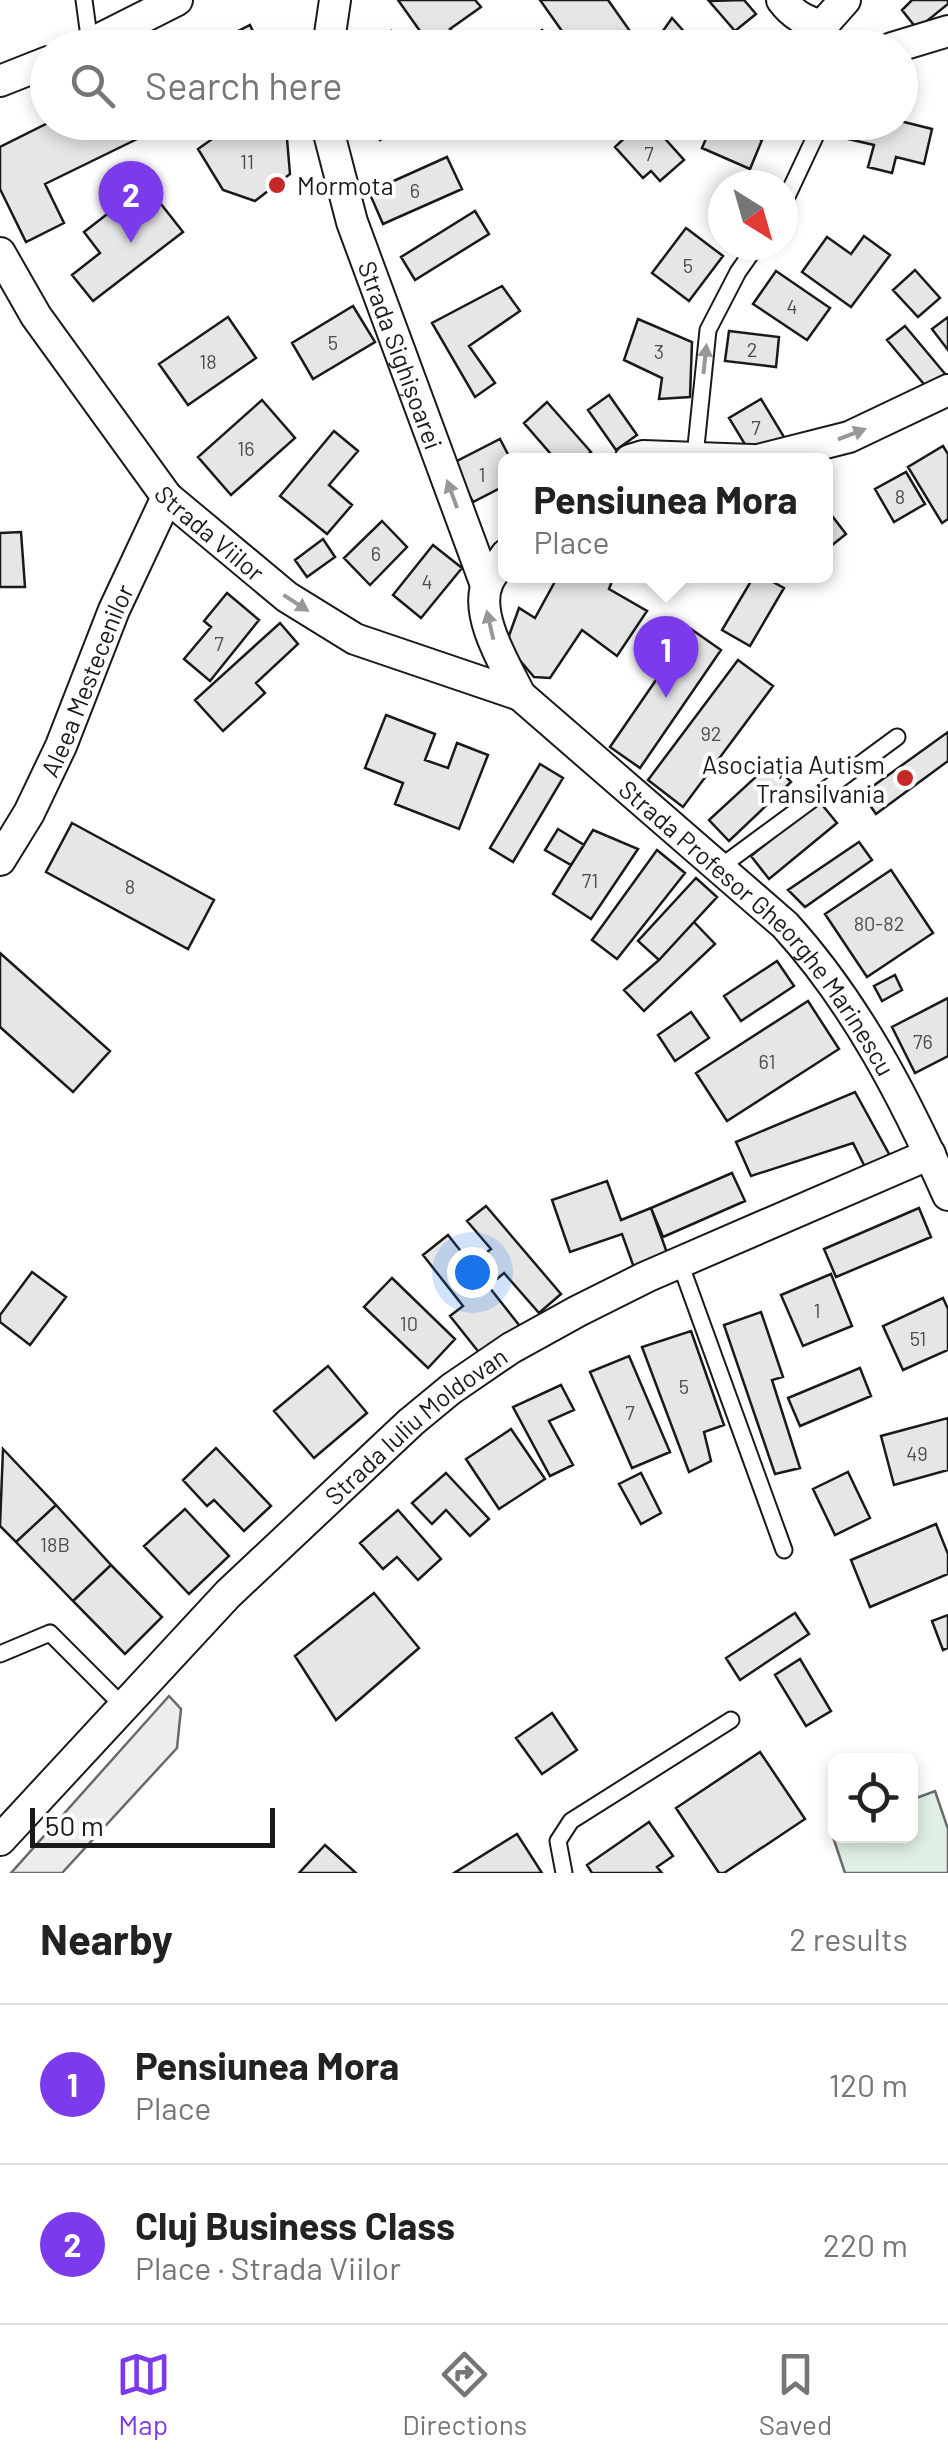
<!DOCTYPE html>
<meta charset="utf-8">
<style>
:root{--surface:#fff;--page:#f6f6f6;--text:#222;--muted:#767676;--line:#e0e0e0;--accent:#7c3aed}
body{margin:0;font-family:Barlow,sans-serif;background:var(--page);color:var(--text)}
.controls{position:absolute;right:30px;bottom:30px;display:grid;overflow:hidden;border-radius:15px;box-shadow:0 5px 15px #0003}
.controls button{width:90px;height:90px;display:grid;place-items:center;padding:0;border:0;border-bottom:2px solid var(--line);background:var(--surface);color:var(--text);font:50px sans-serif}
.compass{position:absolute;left:708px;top:170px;width:90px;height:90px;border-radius:50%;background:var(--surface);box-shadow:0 5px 15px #0003;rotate:143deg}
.scale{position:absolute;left:30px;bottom:25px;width:245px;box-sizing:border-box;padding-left:10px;border:5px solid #1a1a1a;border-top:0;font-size:28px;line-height:35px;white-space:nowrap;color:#1a1a1a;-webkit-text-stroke:8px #fff;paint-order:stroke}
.you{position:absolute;left:472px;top:1272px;width:35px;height:35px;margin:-25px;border:8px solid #fff;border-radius:50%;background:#1a73e8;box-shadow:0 0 0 15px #1a73e833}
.badge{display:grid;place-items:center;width:65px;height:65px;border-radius:50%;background:var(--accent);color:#fff;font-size:32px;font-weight:700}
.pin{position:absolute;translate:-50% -82px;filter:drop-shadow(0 2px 5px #0008)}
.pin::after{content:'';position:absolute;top:52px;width:35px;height:30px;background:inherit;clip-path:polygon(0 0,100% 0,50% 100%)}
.popup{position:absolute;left:498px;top:453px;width:335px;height:130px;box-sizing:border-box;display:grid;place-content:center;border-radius:15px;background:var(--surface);filter:drop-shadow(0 2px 8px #0005);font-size:32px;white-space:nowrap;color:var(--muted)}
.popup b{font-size:38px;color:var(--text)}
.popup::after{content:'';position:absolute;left:50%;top:100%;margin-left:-20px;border:20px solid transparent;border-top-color:var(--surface)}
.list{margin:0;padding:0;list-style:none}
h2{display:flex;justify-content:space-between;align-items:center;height:130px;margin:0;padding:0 40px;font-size:42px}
h2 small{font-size:32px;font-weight:400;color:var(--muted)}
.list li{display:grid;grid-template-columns:65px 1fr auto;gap:30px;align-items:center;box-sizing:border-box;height:160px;padding:0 40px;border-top:2px solid var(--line)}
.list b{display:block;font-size:38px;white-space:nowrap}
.list p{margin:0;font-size:32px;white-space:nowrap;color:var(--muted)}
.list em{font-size:32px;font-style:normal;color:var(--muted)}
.icon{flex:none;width:55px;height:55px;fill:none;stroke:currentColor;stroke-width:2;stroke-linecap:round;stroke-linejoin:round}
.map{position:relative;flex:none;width:948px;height:1873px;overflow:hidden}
.search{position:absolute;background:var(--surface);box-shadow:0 5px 15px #0003;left:30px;right:30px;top:30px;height:110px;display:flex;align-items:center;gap:25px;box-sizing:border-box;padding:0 35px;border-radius:55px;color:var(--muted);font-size:38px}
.sheet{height:450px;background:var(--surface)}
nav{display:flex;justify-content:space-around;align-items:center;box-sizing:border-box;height:140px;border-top:2px solid var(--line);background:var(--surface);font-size:28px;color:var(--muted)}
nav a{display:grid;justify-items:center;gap:5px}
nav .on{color:var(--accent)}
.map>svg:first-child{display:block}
</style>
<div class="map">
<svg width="948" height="1873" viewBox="0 0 948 1873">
<rect width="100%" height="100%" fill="#fff"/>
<path fill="#e0efe3" stroke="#6a6a6a" stroke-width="2.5" d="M 935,1791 L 948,1829 L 948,1873 L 845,1873 L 830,1828 L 835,1826 L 836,1836 L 910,1836 L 911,1800 Z"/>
<path fill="#ededed" stroke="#6a6a6a" stroke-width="2.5" d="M 169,1696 L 181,1709 L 177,1748 L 62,1873 L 11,1873 Z"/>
<path fill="#e6e6e6" stroke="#1a1a1a" stroke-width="2.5" d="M 398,0 L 475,0 L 481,7 L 450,29 L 461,43 L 454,48 L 432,48 Z
M 540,0 L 608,0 L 632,34 L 613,48 L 574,48 Z
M 744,0 L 756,14 L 735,31 L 709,1 Z
M 912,0 L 948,0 L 948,4 L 917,29 L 902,10 Z
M 672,18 L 697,46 L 700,48 L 651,48 Z
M 250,25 L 261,48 L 205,48 Z
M 542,30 L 555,48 L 521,48 L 520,47 Z
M 391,31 L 400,48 L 369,48 L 367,44 Z
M 900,121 L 932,129 L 924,164 L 896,157 L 892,173 L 868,167 L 874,145 L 844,138 L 848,122 Z
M 50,122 L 172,122 L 45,184 L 64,223 L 26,242 L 0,189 L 0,147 Z
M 236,122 L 278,122 L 287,139 L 290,174 L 255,201 L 223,190 L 198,149 Z
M 371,122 L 412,122 L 380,140 Z
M 641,122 L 650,122 L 684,160 L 660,181 L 651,171 L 643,178 L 615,147 Z
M 713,122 L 723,122 L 762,140 L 750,169 L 702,148 Z
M 447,157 L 462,189 L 383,224 L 369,192 Z
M 161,204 L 183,232 L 93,301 L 72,275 L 100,253 L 84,232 L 115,208 L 130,228 Z
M 475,211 L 489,234 L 415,280 L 401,257 Z
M 686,228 L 723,256 L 689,301 L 652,273 Z
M 864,236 L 890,255 L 851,307 L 802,272 L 827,237 L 851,254 Z
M 915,270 L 940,298 L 918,317 L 893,290 Z
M 776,271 L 830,308 L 807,340 L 753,304 Z
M 502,286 L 520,311 L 469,346 L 495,383 L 475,397 L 432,323 Z
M 353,306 L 375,342 L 313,379 L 292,343 Z
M 228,317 L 256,358 L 188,405 L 159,364 Z
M 948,317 L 948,350 L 932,329 Z
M 638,319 L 692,342 L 690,397 L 659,399 L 662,378 L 624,360 Z
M 905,326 L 946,375 L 928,389 L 887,340 Z
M 729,331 L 779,337 L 776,367 L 725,361 Z
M 609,395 L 637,435 L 616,450 L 588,410 Z
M 761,399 L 784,437 L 752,456 L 729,418 Z
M 262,400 L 295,438 L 231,495 L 198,457 Z
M 547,402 L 591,452 L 581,460 L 556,460 L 524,423 Z
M 334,431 L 358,451 L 329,485 L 352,505 L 327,534 L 280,496 Z
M 500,439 L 511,460 L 506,460 L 506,485 L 473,502 L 453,463 Z
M 943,446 L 948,454 L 948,519 L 942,523 L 908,467 Z
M 906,472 L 925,504 L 894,522 L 875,489 Z
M 826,508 L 846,534 L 826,550 Z
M 382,521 L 407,547 L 370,585 L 344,558 Z
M 21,532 L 25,587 L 0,587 L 0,533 Z
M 323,539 L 335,557 L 307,577 L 295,560 Z
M 433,545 L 462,568 L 421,618 L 393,595 Z
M 558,576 L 614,576 L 609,589 L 647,611 L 617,656 L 582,630 L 550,678 L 534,677 L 506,644 L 519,608 L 535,618 Z
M 754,576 L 762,576 L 784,588 L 750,646 L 722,630 Z
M 227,593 L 259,620 L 210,681 L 184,659 L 211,627 L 204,621 Z
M 280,623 L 298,644 L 256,683 L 265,693 L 223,731 L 195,700 Z
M 691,629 L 721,650 L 640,768 L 610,747 Z
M 738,660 L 773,686 L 683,807 L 648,780 Z
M 386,715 L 435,734 L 425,760 L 448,768 L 457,743 L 488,755 L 459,829 L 395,804 L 403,783 L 365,768 Z
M 948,732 L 948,761 L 876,814 L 862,794 Z
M 772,762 L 791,782 L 729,841 L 709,820 Z
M 540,764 L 563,778 L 513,862 L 490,848 Z
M 819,801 L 837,823 L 769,879 L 751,856 Z
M 72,823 L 214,900 L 188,949 L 46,872 Z
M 558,829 L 584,845 L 571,865 L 545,850 Z
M 593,830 L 638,849 L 591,919 L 553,894 Z
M 859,842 L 872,860 L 805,907 L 788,890 Z
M 657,850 L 685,873 L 617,959 L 592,940 Z
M 891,870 L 933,933 L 867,977 L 825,914 Z
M 696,878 L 717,897 L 659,960 L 638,941 Z
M 694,922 L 715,944 L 644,1011 L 624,990 L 659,960 Z
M 0,953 L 110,1051 L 73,1092 L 0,1027 Z
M 777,961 L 794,986 L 741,1021 L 724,996 Z
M 895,975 L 902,990 L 882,1001 L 874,986 Z
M 948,998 L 948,1056 L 915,1073 L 892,1027 Z
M 808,1001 L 839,1049 L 727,1121 L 696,1073 Z
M 691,1012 L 709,1038 L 675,1061 L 658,1035 Z
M 855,1092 L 894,1163 L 869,1175 L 853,1143 L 751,1176 L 736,1142 Z
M 732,1173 L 745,1201 L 663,1237 L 651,1208 Z
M 607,1181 L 621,1220 L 651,1208 L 671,1264 L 637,1276 L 622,1234 L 570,1252 L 552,1200 Z
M 486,1206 L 561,1294 L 539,1313 L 504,1273 L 497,1279 L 479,1258 L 491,1249 L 467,1221 Z
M 919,1208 L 931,1237 L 836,1277 L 824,1249 Z
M 448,1235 L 523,1330 L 485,1360 L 450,1316 L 463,1306 L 423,1255 Z
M 32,1272 L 66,1297 L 30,1345 L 0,1322 L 0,1315 Z
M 831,1274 L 852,1326 L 803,1346 L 781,1295 Z
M 392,1278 L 455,1339 L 428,1368 L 364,1307 Z
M 943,1298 L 948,1309 L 948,1350 L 903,1370 L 883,1326 Z
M 761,1312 L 783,1377 L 772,1380 L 800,1468 L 775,1474 L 724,1325 Z
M 691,1331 L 724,1425 L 704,1432 L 711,1461 L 689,1472 L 642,1347 Z
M 629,1356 L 670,1452 L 632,1468 L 590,1372 Z
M 328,1366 L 367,1413 L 314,1458 L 274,1411 Z
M 860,1368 L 871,1396 L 800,1426 L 788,1398 Z
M 561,1385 L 574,1410 L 549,1421 L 573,1465 L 550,1476 L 513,1407 Z
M 948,1418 L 948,1470 L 894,1485 L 881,1436 Z
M 511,1429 L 545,1479 L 499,1509 L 466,1459 Z
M 216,1448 L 271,1506 L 244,1531 L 214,1500 L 207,1506 L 183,1480 Z
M 3,1449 L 56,1505 L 16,1542 L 0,1526 Z
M 848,1472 L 870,1518 L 835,1535 L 813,1489 Z
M 446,1473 L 489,1519 L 470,1536 L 446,1510 L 432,1524 L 412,1503 Z
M 641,1473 L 661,1513 L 641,1524 L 619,1484 Z
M 56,1505 L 111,1565 L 73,1601 L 16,1542 Z
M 185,1509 L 229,1556 L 189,1594 L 144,1546 Z
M 398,1510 L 441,1559 L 418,1580 L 397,1557 L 383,1569 L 360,1543 Z
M 936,1524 L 948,1554 L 948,1574 L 870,1607 L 851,1560 Z
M 111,1565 L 162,1617 L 125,1654 L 73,1601 Z
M 374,1593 L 419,1648 L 336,1720 L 295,1656 Z
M 795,1613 L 809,1634 L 740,1680 L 726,1658 Z
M 948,1615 L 948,1648 L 943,1650 L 932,1621 Z
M 800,1659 L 831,1711 L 806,1726 L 775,1675 Z
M 552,1713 L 577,1750 L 542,1774 L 516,1738 Z
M 760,1752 L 805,1819 L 724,1873 L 719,1873 L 676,1808 Z
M 649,1822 L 673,1856 L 657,1867 L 662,1873 L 592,1873 L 587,1865 Z
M 517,1834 L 542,1873 L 454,1873 Z
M 325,1845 L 356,1873 L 299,1873 Z"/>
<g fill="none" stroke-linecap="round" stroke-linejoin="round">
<defs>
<path id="lane" d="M 84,0 L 90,44
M 783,205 L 822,122
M 695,456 L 708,330 L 738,272 L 757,245
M 719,868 L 897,737
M 680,1263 L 784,1550
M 0,1654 L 50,1633 L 122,1705
M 564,1873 L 558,1841 L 571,1821 L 731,1720"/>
<g id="street">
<path d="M 782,0 C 793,15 805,21 822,26"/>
<path d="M 822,26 L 845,0"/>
<path d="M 82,48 L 177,0"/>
<path d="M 328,48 L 335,0"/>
<path d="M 892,48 L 948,31"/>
<path d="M 0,81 L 48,62"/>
<path id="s1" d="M 326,122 L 352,222 L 486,585"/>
<path id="s2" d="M 0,253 L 36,316 L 167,497 L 287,597 L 355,639 L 520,695"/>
<path d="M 630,460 L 643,456 L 752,460"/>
<path d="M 758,460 L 849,437 L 948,390"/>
<path id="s3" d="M 506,555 C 500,564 492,573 488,582 C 473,614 506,666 520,695 L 785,925 C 856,1003 905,1098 948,1195"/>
<path id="s4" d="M 0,860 L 29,813 L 61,746 L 114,610 L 167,497"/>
<path id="s5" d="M 0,1840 L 228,1594 L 411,1422 L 451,1389 L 511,1348 L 578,1311 L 646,1277 L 930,1154"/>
</g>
</defs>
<use href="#lane" stroke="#1a1a1a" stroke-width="19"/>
<use href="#street" stroke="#1a1a1a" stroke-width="34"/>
<use href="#lane" stroke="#fff" stroke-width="15"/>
<use href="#street" stroke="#fff" stroke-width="30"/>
</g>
<defs><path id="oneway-solid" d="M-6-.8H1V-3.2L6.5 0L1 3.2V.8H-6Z" transform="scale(2.5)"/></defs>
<g fill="#989898">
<use href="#oneway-solid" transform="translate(705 359) rotate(-84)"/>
<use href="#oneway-solid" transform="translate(852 434) rotate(-21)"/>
<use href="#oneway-solid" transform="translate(452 494) rotate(-110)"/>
<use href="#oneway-solid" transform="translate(296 603) rotate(33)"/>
<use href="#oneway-solid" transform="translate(490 625) rotate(-103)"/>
</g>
<g fill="#c62828" stroke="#fff" stroke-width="4">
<circle cx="277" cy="185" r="10"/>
<circle cx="905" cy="778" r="10"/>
</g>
<g text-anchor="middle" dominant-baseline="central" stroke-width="8" stroke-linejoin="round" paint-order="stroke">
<g font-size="20" fill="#4d4d4d">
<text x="649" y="153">7</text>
<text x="247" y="161">11</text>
<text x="415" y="190">6</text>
<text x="688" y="265">5</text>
<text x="792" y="306">4</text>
<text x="333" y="342">5</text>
<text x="752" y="349">2</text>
<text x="659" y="351">3</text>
<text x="208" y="361">18</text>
<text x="756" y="427">7</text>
<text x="246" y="448">16</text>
<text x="482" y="474">1</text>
<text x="900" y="496">8</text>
<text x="376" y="553">6</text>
<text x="427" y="581">4</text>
<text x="219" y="643">7</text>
<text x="711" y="733">92</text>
<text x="590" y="880">71</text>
<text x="130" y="886">8</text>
<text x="879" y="923">80-82</text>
<text x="923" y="1041">76</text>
<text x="767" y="1061">61</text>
<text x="817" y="1310">1</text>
<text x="409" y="1323">10</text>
<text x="918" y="1338">51</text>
<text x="684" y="1386">5</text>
<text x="630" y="1412">7</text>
<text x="917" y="1453">49</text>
<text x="55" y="1544">18B</text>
</g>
<g font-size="25" fill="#1a1a1a" stroke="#fff" text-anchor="start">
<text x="297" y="185">Mormota</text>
<text x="885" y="764" text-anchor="end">Asociația Autism<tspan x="885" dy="29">Transilvania</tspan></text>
</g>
<g font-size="25" fill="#1a1a1a" stroke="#fff">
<text stroke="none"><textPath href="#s1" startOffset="245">Strada Sighișoarei</textPath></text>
<text stroke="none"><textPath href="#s2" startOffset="352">Strada Viilor</textPath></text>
<text stroke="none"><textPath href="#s4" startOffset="200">Aleea Mestecenilor</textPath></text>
<text stroke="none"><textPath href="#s3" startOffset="488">Strada Profesor Gheorghe Marinescu</textPath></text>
<text stroke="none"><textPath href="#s5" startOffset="588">Strada Iuliu Moldovan</textPath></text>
</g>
</g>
</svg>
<div class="controls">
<button><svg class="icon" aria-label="locate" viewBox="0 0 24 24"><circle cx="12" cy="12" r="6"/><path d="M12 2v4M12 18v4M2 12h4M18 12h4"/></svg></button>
</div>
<svg class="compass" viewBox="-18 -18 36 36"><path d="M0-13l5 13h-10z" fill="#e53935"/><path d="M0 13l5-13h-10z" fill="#767676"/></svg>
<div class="scale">50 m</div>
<div class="you"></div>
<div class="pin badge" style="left:666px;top:698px">1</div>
<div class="popup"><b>Pensiunea Mora</b>Place</div>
<div class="pin badge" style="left:131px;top:243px">2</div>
<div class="search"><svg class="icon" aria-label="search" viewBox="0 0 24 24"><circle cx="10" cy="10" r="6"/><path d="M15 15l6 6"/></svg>Search here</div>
</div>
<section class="sheet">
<h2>Nearby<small>2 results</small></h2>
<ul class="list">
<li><span class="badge">1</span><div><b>Pensiunea Mora</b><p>Place</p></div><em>120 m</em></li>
<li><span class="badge">2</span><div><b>Cluj Business Class</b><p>Place · Strada Viilor</p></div><em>220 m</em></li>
</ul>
</section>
<nav>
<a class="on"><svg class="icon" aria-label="map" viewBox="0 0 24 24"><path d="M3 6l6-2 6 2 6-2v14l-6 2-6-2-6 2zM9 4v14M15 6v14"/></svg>Map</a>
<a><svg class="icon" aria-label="directions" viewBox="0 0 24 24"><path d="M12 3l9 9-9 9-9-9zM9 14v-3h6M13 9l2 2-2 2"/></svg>Directions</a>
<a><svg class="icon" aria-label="saved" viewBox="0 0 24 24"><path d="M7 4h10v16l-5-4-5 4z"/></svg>Saved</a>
</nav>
